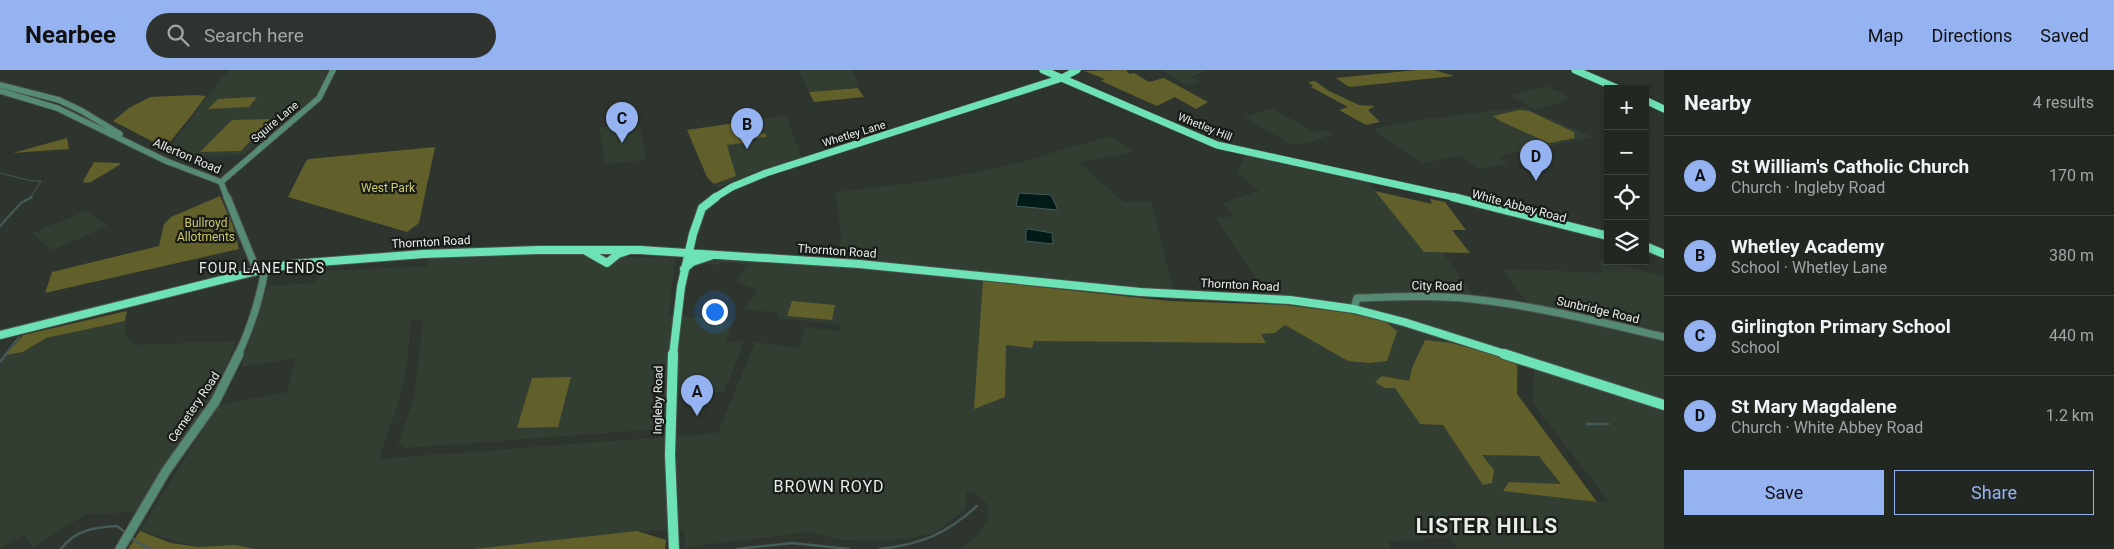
<!DOCTYPE html>
<meta charset="utf-8">
<style>
:root{--surface:#222722;--page:#2e332f;--text:#f1f3f6;--muted:#a2a5a5;--line:#3f4440;--accent:#95b2f1}
body{margin:0;font-family:Roboto,sans-serif;background:var(--page);color:var(--text)}
.controls{position:absolute;right:15px;top:15px;display:grid;overflow:hidden;border-radius:0px;box-shadow:0 2px 8px #0003}
.controls button{width:45px;height:45px;display:grid;place-items:center;padding:0;border:0;border-bottom:1px solid var(--line);background:var(--surface);color:var(--text);font:25px sans-serif}
.you{position:absolute;left:714px;top:241px;width:18px;height:18px;margin:-12px;border:4px solid #fff;border-radius:50%;background:#1a73e8;box-shadow:0 0 0 8px #1a73e833}
.badge{display:grid;place-items:center;width:32px;height:32px;border-radius:50%;background:var(--accent);color:#111;font-size:16px;font-weight:700}
.pin{position:absolute;translate:-50% -41px;filter:drop-shadow(0 1px 2px #0008)}
.pin::after{content:'';position:absolute;top:26px;width:18px;height:15px;background:inherit;clip-path:polygon(0 0,100% 0,50% 100%)}
.list{margin:0;padding:0;list-style:none}
h2{display:flex;justify-content:space-between;align-items:center;height:65px;margin:0;padding:0 20px;font-size:21px}
h2 small{font-size:16px;font-weight:400;color:var(--muted)}
.list li{display:grid;grid-template-columns:32px 1fr auto;gap:15px;align-items:center;box-sizing:border-box;height:80px;padding:0 20px;border-top:1px solid var(--line)}
.list b{display:block;font-size:19px;white-space:nowrap}
.list p{margin:0;font-size:16px;white-space:nowrap;color:var(--muted)}
.list em{font-size:16px;font-style:normal;color:var(--muted)}
.actions{display:flex;gap:10px;padding:15px 20px}
.actions a{flex:1;padding:11px 0;border:1px solid var(--accent);border-radius:0px;text-align:center;font-size:18px;color:var(--accent)}
.actions .main{background:var(--accent);color:#111}
.icon{flex:none;width:28px;height:28px;fill:none;stroke:currentColor;stroke-width:2;stroke-linecap:round;stroke-linejoin:round}
.map{position:relative;flex:none;width:1664px;height:479px;overflow:hidden}
header{display:flex;align-items:center;gap:30px;box-sizing:border-box;height:70px;padding:0 25px;background:var(--accent);color:#111}
header strong{font-size:24px}
nav{display:flex;gap:28px;margin-inline-start:auto;font-size:18px}
.search{width:350px;height:45px;background:var(--page);display:flex;align-items:center;gap:12px;box-sizing:border-box;padding:0 18px;border-radius:28px;color:var(--muted);font-size:19px}
main{display:flex}
aside{flex:1;background:var(--surface)}
.map>svg:first-child{display:block}
</style>
<header>
<strong>Nearbee</strong>
<div class="search"><svg class="icon" aria-label="search" viewBox="0 0 24 24"><circle cx="10" cy="10" r="6"/><path d="M15 15l6 6"/></svg>Search here</div>
<nav><a>Map</a><a>Directions</a><a>Saved</a></nav>
</header>
<main>
<div class="map">
<svg width="1664" height="479" viewBox="0 0 1664 479">
<rect width="100%" height="100%" fill="#2e342e"/>
<path fill="#333e33" d="M 230,0 L 328,0 L 317,25 L 244,85 L 199,86 L 187,93 L 165,84 L 222,7 Z
M 798,0 L 851,0 L 860,17 L 809,22 Z
M 1162,0 L 1207,0 L 1191,7 L 1201,12 L 1188,16 Z
M 1546,16 L 1570,27 L 1566,29 L 1568,30 L 1536,40 L 1510,26 Z
M 1524,37 L 1592,67 L 1499,86 L 1508,94 L 1480,99 L 1461,86 L 1423,93 L 1372,59 L 1426,49 Z
M 1271,38 L 1316,63 L 1326,60 L 1334,64 L 1304,74 L 1283,73 L 1283,70 L 1244,47 Z
M 786,46 L 802,88 L 746,106 L 718,118 L 707,107 L 687,60 L 742,52 L 742,50 Z
M 639,52 L 646,90 L 605,94 L 599,57 Z
M 1109,66 L 1135,82 L 1078,92 L 1124,132 L 1151,131 L 1174,222 L 839,189 L 841,162 L 835,122 L 913,113 L 969,104 L 1018,93 Z
M 1246,84 L 1367,111 L 1424,182 L 1443,183 L 1477,231 L 1532,239 L 1502,199 L 1603,203 L 1599,188 L 1664,207 L 1664,332 L 1518,285 L 1459,275 L 1520,291 L 1517,324 L 1597,432 L 1609,432 L 1533,333 L 1534,296 L 1664,339 L 1664,479 L 1457,479 L 1451,467 L 1388,472 L 1392,479 L 952,479 L 963,477 L 974,469 L 988,449 L 989,437 L 979,425 L 966,421 L 966,439 L 934,463 L 906,469 L 842,470 L 808,462 L 686,477 L 683,460 L 639,461 L 475,479 L 217,479 L 199,477 L 140,461 L 218,335 L 287,322 L 296,288 L 241,297 L 268,216 L 315,213 L 323,201 L 427,196 L 429,188 L 536,184 L 675,188 L 669,245 L 733,251 L 726,273 L 745,270 L 724,322 L 663,326 L 660,359 L 404,378 L 398,373 L 414,328 L 423,249 L 411,251 L 407,294 L 400,328 L 379,389 L 718,363 L 755,272 L 799,278 L 805,257 L 839,261 L 841,252 L 835,254 L 778,248 L 777,244 L 772,242 L 743,239 L 759,220 L 736,212 L 749,195 L 721,192 L 720,195 L 696,194 L 706,189 L 868,199 L 1169,231 L 1283,234 L 1267,225 L 1216,148 L 1233,146 L 1223,133 L 1260,120 L 1237,104 Z
M 86,141 L 108,156 L 52,180 L 32,163 Z
M 125,251 L 125,262 L 134,275 L 236,271 L 225,300 L 208,335 L 137,442 L 86,444 L 33,477 L 24,465 L 0,478 L 0,296 L 6,285 L 23,282 L 46,268 Z"/>
<path fill="#615f2a" d="M 1126,0 L 1129,4 L 1134,3 L 1149,12 L 1164,8 L 1208,32 L 1196,39 L 1175,27 L 1157,36 L 1101,11 L 1105,9 L 1084,1 Z
M 1416,0 L 1434,0 L 1454,6 L 1349,17 L 1336,8 Z
M 1315,11 L 1329,21 L 1359,35 L 1375,36 L 1368,40 L 1380,52 L 1366,55 L 1339,40 L 1348,37 L 1311,17 L 1313,16 L 1308,12 Z
M 858,18 L 864,27 L 814,32 L 809,22 Z
M 195,25 L 206,26 L 191,46 L 165,78 L 113,51 L 129,38 L 150,27 Z
M 257,27 L 249,37 L 208,39 L 218,29 Z
M 1519,40 L 1529,41 L 1574,62 L 1575,68 L 1549,73 L 1500,51 L 1493,46 Z
M 270,49 L 241,81 L 200,82 L 232,50 Z
M 742,52 L 748,66 L 765,63 L 767,67 L 749,69 L 751,72 L 727,75 L 736,106 L 714,114 L 707,107 L 687,60 Z
M 67,68 L 69,79 L 13,83 Z
M 435,77 L 419,153 L 407,162 L 288,127 L 306,91 L 309,89 Z
M 94,92 L 119,93 L 121,94 L 91,112 L 85,113 L 83,111 Z
M 1375,121 L 1432,134 L 1430,129 L 1445,132 L 1466,160 L 1452,160 L 1470,183 L 1424,182 Z
M 220,126 L 233,156 L 239,179 L 45,223 L 52,202 L 159,176 L 164,154 L 171,147 Z
M 983,211 L 1169,231 L 1284,235 L 1348,243 L 1386,252 L 1397,261 L 1387,291 L 1370,293 L 1348,291 L 1285,255 L 1275,263 L 1261,264 L 1266,273 L 1034,271 L 1032,278 L 1006,275 L 1005,327 L 974,339 Z
M 792,231 L 835,235 L 832,250 L 787,246 Z
M 127,241 L 125,251 L 46,268 L 23,282 L 6,285 L 23,265 Z
M 1425,270 L 1451,273 L 1511,289 L 1517,296 L 1517,324 L 1597,432 L 1503,421 L 1509,412 L 1561,414 L 1539,386 L 1482,385 L 1494,400 L 1492,413 L 1483,415 L 1443,355 L 1420,354 L 1395,318 L 1385,318 L 1375,312 L 1382,306 L 1409,311 L 1412,298 Z
M 571,307 L 558,357 L 517,358 L 532,308 Z
M 140,461 L 171,473 L 199,477 L 235,475 L 255,479 L 128,479 Z
M 637,461 L 666,470 L 665,479 L 474,479 Z"/>
<path fill="#001b18" stroke="#465a57" d="M 1019,123 L 1051,125 L 1058,140 L 1016,136 Z
M 1029,159 L 1052,163 L 1053,174 L 1026,171 L 1026,160 Z"/>
<g fill="none" stroke-linecap="round" stroke-linejoin="round">
<path stroke="#465a57" stroke-width="1" d="M 0,103 L 31,111 L 41,111 L 30,128"/>
<path stroke="#465a57" stroke-width="2" d="M 0,156 L 21,133 L 32,127
M 5,285 L 19,267"/>
<path stroke="#465a57" stroke-width="2.5" d="M 0,292 L 6,284
M 1587,354 L 1608,354
M 131,467 L 138,473 L 152,479
M 61,479 C 75,460 95,457 117,456 L 127,464
M 737,479 L 792,473 L 849,479
M 880,479 C 922,474 946,464 977,436"/>
<defs>
<path id="minor-far2" d="M 0,15 L 59,30 L 82,41 L 120,64
M 0,21 L 57,38 L 166,91 L 221,112 L 227,128
M 221,112 L 319,28 L 333,0"/>
<path id="minor-far1" d="M 227,127 L 257,201
M 1354,239 L 1357,228 C 1395,227 1434,225 1472,229 C 1537,236 1601,252 1664,267
M 238,285 C 251,257 260,229 265,199"/>
<path id="minor" d="M 120,479 L 166,401 L 215,332 L 239,284"/>
<path id="major-far2" d="M 1043,0 L 1217,75 L 1458,128
M 1575,0 L 1619,19
M 1645,30 L 1664,39
M 714,128 L 732,117 L 766,103 L 1062,8 L 1077,0"/>
<path id="major-far1" d="M 1453,127 L 1608,166
M 1645,176 L 1664,184
M 586,181 L 607,193 L 618,184 L 627,181
M 684,199 L 692,192 L 710,186
M 0,265 L 257,201 L 293,194 L 423,184 L 539,180 L 640,180 L 859,194 L 1140,222 L 1290,230 L 1354,239 L 1404,252 L 1508,285
M 673,285 L 681,217 L 693,164 L 702,138 L 716,127"/>
<path id="major" d="M 673,284 L 670,385 L 674,479
M 1504,284 L 1664,335"/>
</defs>
<use href="#minor-far2" stroke="#4c524c" stroke-width="7"/>
<use href="#minor-far1" stroke="#4c524c" stroke-width="9"/>
<use href="#minor" stroke="#4c524c" stroke-width="11"/>
<use href="#major-far2" stroke="#4c524c" stroke-width="8"/>
<use href="#major-far1" stroke="#4c524c" stroke-width="10"/>
<use href="#major" stroke="#4c524c" stroke-width="12"/>
<use href="#minor-far2" stroke="#558a74" stroke-width="5.5"/>
<use href="#minor-far1" stroke="#558a74" stroke-width="7"/>
<use href="#minor" stroke="#558a74" stroke-width="9"/>
<use href="#major-far2" stroke="#6ce2b5" stroke-width="7"/>
<use href="#major-far1" stroke="#6ce2b5" stroke-width="8"/>
<use href="#major" stroke="#6ce2b5" stroke-width="10"/>
</g>
<g text-anchor="middle" dominant-baseline="central" stroke-width="4.5" stroke-linejoin="round" paint-order="stroke">
<g font-size="11" fill="#e9eee9" stroke="#181b18">
<text transform="translate(275 52) rotate(-40)">Squire Lane</text>
<text transform="translate(1205 57) rotate(22)">Whetley Hill</text>
<text transform="translate(854 64) rotate(-17)">Whetley Lane</text>
</g>
<g font-size="12" fill="#e9eee9" stroke="#181b18">
<text transform="translate(187 86) rotate(23)">Allerton Road</text>
<text transform="translate(1519 136) rotate(15)">White Abbey Road</text>
<text transform="translate(431 172) rotate(-3)">Thornton Road</text>
<text transform="translate(837 181) rotate(4)">Thornton Road</text>
<text transform="translate(1240 215) rotate(3)">Thornton Road</text>
<text transform="translate(1437 216) rotate(1)">City Road</text>
<text transform="translate(1598 240) rotate(13)">Sunbridge Road</text>
<text transform="translate(658 330) rotate(-89)">Ingleby Road</text>
<text transform="translate(194 337) rotate(-56)">Cemetery Road</text>
</g>
<g font-size="12" fill="#cfca6b" stroke="#181b18">
<text x="388" y="118">West Park</text>
<text x="206" y="153">Bullroyd<tspan x="206" dy="14">Allotments</tspan></text>
</g>
<g font-size="14" letter-spacing="1" fill="#e9eee9" stroke="#181b18">
<text x="262" y="198">FOUR LANE ENDS</text>
</g>
<g font-size="16" letter-spacing="1" fill="#e9eee9" stroke="#181b18">
<text x="829" y="416">BROWN ROYD</text>
</g>
<g font-size="21" font-weight="bold" letter-spacing="1" fill="#e9eee9" stroke="#181b18">
<text x="1487" y="456">LISTER HILLS</text>
</g>
</g>
</svg>
<div class="controls">
<button>+</button>
<button>−</button>
<button><svg class="icon" aria-label="locate" viewBox="0 0 24 24"><circle cx="12" cy="12" r="6"/><path d="M12 2v4M12 18v4M2 12h4M18 12h4"/></svg></button>
<button><svg class="icon" aria-label="layers" viewBox="0 0 24 24"><path d="M12 4l9 5-9 5-9-5zM3 14l9 5 9-5"/></svg></button>
</div>
<div class="you"></div>
<div class="pin badge" style="left:697px;top:346px">A</div>
<div class="pin badge" style="left:747px;top:79px">B</div>
<div class="pin badge" style="left:622px;top:73px">C</div>
<div class="pin badge" style="left:1536px;top:111px">D</div>
</div>
<aside>
<h2>Nearby<small>4 results</small></h2>
<ul class="list">
<li><span class="badge">A</span><div><b>St William's Catholic Church</b><p>Church · Ingleby Road</p></div><em>170 m</em></li>
<li><span class="badge">B</span><div><b>Whetley Academy</b><p>School · Whetley Lane</p></div><em>380 m</em></li>
<li><span class="badge">C</span><div><b>Girlington Primary School</b><p>School</p></div><em>440 m</em></li>
<li><span class="badge">D</span><div><b>St Mary Magdalene</b><p>Church · White Abbey Road</p></div><em>1.2 km</em></li>
</ul>
<div class="actions"><a class="main">Save</a><a>Share</a></div>
</aside>
</main>
